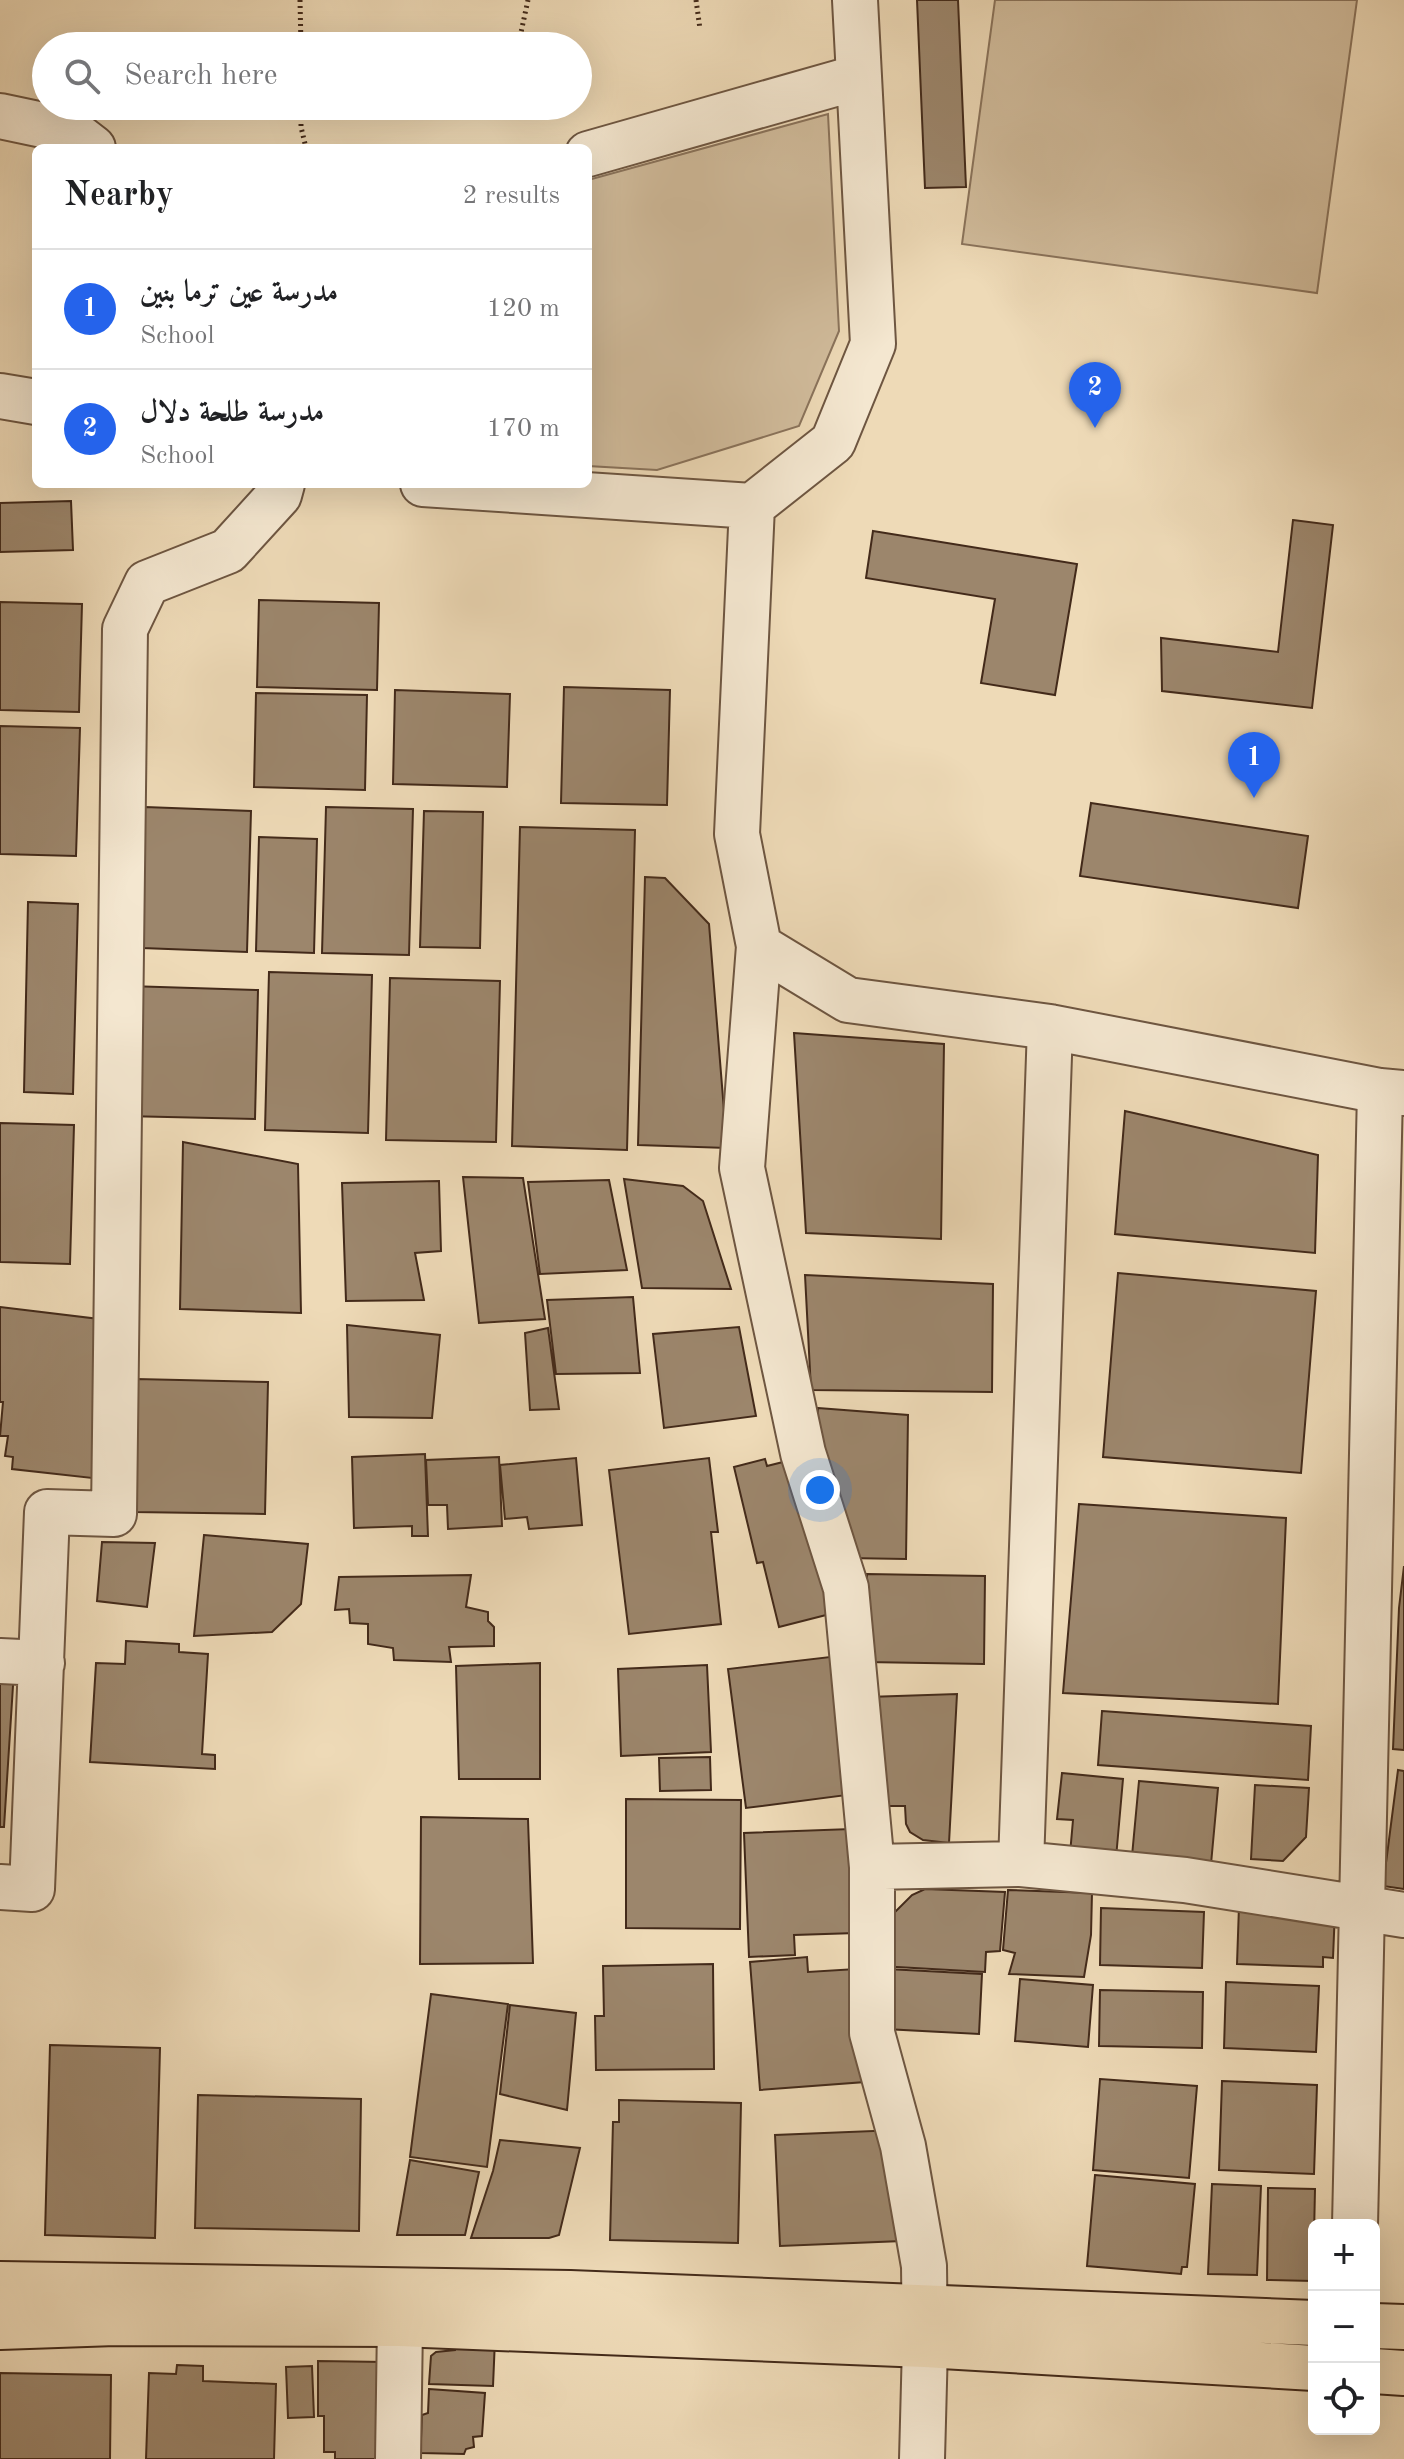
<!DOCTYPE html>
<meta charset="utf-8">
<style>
:root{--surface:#fff;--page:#f6f6f6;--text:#202124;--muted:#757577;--line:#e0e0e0;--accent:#2563eb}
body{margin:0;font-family:"Old Standard TT",Amiri,serif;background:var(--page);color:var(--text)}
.controls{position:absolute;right:24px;bottom:24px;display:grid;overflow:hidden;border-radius:12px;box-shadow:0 8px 32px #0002}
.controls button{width:72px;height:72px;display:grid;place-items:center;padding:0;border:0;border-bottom:2px solid var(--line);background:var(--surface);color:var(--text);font:40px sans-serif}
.you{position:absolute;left:820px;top:1490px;width:28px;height:28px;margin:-20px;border:6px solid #fff;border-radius:50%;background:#1a73e8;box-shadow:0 0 0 12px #1a73e833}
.badge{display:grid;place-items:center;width:52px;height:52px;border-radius:50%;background:var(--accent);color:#fff;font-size:26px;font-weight:700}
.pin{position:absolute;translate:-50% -66px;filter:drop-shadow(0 2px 4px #0008)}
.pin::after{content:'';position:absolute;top:42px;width:28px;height:24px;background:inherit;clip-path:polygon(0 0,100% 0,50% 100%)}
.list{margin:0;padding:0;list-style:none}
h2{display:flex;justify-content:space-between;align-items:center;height:104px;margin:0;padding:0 32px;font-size:34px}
h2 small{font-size:26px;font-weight:400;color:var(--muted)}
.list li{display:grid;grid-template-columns:52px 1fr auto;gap:24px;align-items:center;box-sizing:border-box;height:120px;padding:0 32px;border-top:2px solid var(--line)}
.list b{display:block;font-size:30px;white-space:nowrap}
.list p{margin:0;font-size:26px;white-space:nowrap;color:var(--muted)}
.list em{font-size:26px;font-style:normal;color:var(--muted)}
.icon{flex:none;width:44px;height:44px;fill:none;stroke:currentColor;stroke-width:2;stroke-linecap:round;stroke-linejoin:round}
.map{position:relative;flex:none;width:1404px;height:2459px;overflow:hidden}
.search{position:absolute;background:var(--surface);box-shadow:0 8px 32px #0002;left:32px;top:32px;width:560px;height:88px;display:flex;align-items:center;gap:20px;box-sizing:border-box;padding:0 28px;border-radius:44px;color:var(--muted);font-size:30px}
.panel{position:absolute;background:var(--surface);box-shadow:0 8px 32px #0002;left:32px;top:144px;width:560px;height:344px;border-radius:12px}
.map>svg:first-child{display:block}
</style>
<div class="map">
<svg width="1404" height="2459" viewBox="0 0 1404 2459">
<rect width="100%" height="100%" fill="#eedab7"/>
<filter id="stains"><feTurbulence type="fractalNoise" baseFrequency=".0025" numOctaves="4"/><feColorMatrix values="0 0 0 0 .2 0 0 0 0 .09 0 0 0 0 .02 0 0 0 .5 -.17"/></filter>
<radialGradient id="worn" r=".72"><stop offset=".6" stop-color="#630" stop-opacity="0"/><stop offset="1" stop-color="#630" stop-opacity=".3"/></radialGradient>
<path fill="#d1bc9c" stroke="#8a735b" stroke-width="2" d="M 995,0 L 1357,0 L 1317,293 L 962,244 Z
M 828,114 L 839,331 L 799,426 L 657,470 L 588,466 L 588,180 Z"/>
<path fill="#9c866c" stroke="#432a1a" stroke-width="2" d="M 917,0 L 958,0 L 966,187 L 925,188 Z
M 71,501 L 73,550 L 0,552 L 0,503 Z
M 1293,520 L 1333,525 L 1312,708 L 1162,691 L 1161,638 L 1278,652 Z
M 873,531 L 1077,564 L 1055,695 L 981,683 L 995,599 L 866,578 Z
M 259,600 L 379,603 L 377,690 L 257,687 Z
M 0,602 L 82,604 L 79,712 L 0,710 Z
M 564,687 L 670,690 L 667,805 L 561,803 Z
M 395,690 L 510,694 L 507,787 L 393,784 Z
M 256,693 L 367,695 L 365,790 L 254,787 Z
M 0,726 L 80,728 L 76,856 L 0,854 Z
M 1091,803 L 1308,836 L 1298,908 L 1080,876 Z
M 145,807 L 251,811 L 247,952 L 142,948 Z
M 326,807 L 413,809 L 409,955 L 322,953 Z
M 424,811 L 483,812 L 480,948 L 420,947 Z
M 520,827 L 635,830 L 627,1150 L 512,1146 Z
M 259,837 L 317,839 L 314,953 L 256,951 Z
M 645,877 L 665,878 L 709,924 L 727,1148 L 638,1145 Z
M 28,902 L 78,904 L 73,1094 L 24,1092 Z
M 269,972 L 372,975 L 368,1133 L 265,1130 Z
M 390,978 L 500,981 L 496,1142 L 386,1140 Z
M 128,986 L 258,990 L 255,1119 L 124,1116 Z
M 794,1033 L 944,1044 L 941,1239 L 806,1233 Z
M 1125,1111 L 1318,1155 L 1315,1253 L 1115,1234 Z
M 0,1123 L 74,1125 L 70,1264 L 0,1262 Z
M 183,1142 L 298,1164 L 301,1313 L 180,1309 Z
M 463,1177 L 523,1178 L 545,1319 L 479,1323 Z
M 624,1179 L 683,1186 L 703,1201 L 731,1289 L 642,1288 Z
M 609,1180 L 627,1270 L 540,1274 L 528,1182 Z
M 439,1181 L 441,1251 L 415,1253 L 424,1300 L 346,1301 L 342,1183 Z
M 1118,1273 L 1316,1291 L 1301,1473 L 1103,1457 Z
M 805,1275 L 993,1284 L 992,1392 L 811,1390 Z
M 633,1297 L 640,1373 L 556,1374 L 547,1300 Z
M 0,1307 L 107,1320 L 101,1479 L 12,1469 L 13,1457 L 5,1456 L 8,1436 L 0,1436 L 3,1402 L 0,1402 Z
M 347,1325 L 440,1335 L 432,1418 L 349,1417 Z
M 739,1327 L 756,1416 L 664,1428 L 653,1334 Z
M 548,1328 L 559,1409 L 530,1410 L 525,1333 Z
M 136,1379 L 268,1382 L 265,1514 L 133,1512 Z
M 818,1408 L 908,1415 L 906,1559 L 846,1558 L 815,1439 Z
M 425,1454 L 428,1536 L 412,1536 L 412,1526 L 354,1528 L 352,1457 Z
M 499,1457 L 502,1526 L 448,1529 L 447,1505 L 428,1505 L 426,1460 Z
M 576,1458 L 582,1525 L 529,1529 L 527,1517 L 505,1519 L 500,1465 Z
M 709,1458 L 718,1532 L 711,1532 L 721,1624 L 629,1634 L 609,1470 Z
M 765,1459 L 767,1466 L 791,1460 L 834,1613 L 779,1627 L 763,1562 L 757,1563 L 734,1467 Z
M 1079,1504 L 1286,1518 L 1278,1704 L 1063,1693 Z
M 204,1535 L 308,1544 L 301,1604 L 272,1632 L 194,1636 Z
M 102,1542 L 155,1543 L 147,1607 L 97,1601 Z
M 1404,1566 L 1404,1750 L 1393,1749 L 1399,1608 Z
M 867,1574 L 985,1576 L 984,1664 L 866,1662 Z
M 471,1575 L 466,1607 L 488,1612 L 488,1621 L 494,1627 L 494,1646 L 449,1647 L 451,1662 L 394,1660 L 393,1648 L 368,1644 L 368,1624 L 350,1623 L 349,1609 L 335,1610 L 339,1577 Z
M 126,1641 L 179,1644 L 179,1652 L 208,1654 L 202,1754 L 215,1755 L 215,1769 L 90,1762 L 96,1663 L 125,1664 Z
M 830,1657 L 847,1795 L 746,1808 L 728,1669 Z
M 540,1663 L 540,1779 L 459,1779 L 456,1666 Z
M 707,1665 L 711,1752 L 621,1756 L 618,1669 Z
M 0,1669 L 14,1670 L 4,1827 L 0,1827 Z
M 957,1694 L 949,1843 L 923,1840 L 910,1832 L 906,1824 L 905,1806 L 886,1806 L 868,1697 Z
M 1102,1711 L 1311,1726 L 1308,1780 L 1098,1765 Z
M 710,1757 L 711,1790 L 660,1791 L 659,1758 Z
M 1398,1770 L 1404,1771 L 1404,1889 L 1383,1886 Z
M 1062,1773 L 1123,1779 L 1116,1858 L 1070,1854 L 1073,1820 L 1057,1819 Z
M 1139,1781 L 1218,1788 L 1211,1864 L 1132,1856 Z
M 1255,1785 L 1309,1788 L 1306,1837 L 1283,1861 L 1251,1859 Z
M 626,1799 L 741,1800 L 740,1929 L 626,1928 Z
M 421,1817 L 528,1819 L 533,1963 L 420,1964 Z
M 851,1829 L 856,1933 L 794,1935 L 795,1955 L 749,1957 L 744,1833 Z
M 925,1889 L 1005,1892 L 1000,1951 L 986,1952 L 985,1972 L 879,1966 L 892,1915 L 912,1895 Z
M 1008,1890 L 1092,1893 L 1091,1935 L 1084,1977 L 1009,1974 L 1015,1953 L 1003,1950 Z
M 1239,1906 L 1335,1910 L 1333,1958 L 1323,1957 L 1323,1967 L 1237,1964 Z
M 1101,1908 L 1204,1912 L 1202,1968 L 1100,1965 Z
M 807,1957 L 808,1972 L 856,1969 L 865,2082 L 760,2090 L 750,1962 Z
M 713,1964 L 714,2069 L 596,2070 L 595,2016 L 604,2016 L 603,1966 Z
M 887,1969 L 982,1974 L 979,2034 L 885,2029 Z
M 1020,1979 L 1093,1985 L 1088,2047 L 1015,2041 Z
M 1226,1982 L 1319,1986 L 1316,2052 L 1224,2048 Z
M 1100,1990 L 1203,1992 L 1202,2048 L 1099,2046 Z
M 431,1994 L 508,2004 L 487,2167 L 410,2157 Z
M 510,2005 L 576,2013 L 567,2110 L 500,2094 Z
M 50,2045 L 160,2048 L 155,2238 L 45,2235 Z
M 1100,2079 L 1197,2086 L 1189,2178 L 1093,2170 Z
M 1222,2081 L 1317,2085 L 1314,2174 L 1219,2170 Z
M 198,2095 L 361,2099 L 359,2231 L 195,2228 Z
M 619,2100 L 741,2103 L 738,2243 L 610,2240 L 613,2122 L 619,2122 Z
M 898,2130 L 902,2241 L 780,2246 L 775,2135 Z
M 500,2140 L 580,2148 L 559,2235 L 549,2238 L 471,2238 L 493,2171 Z
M 410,2160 L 479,2172 L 465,2235 L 397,2235 Z
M 1095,2175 L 1195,2184 L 1187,2267 L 1182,2267 L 1181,2274 L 1087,2266 Z
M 1212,2184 L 1261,2186 L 1257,2275 L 1208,2274 Z
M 1268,2188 L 1315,2189 L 1313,2281 L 1267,2280 Z
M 458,2334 L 495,2339 L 493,2386 L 429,2384 L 431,2356 L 436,2352 L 455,2350 Z
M 318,2361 L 385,2362 L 381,2459 L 335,2459 L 335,2452 L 324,2452 L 324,2416 L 318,2416 Z
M 177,2365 L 203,2366 L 203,2381 L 276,2384 L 274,2459 L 146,2459 L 149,2373 L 176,2374 Z
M 312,2366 L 314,2417 L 288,2418 L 286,2367 Z
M 0,2373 L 111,2375 L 110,2459 L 0,2459 Z
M 429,2389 L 485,2393 L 482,2436 L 473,2437 L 474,2447 L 466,2449 L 464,2454 L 421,2453 L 421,2442 L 416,2442 L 416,2439 L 421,2439 L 422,2415 L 428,2413 Z"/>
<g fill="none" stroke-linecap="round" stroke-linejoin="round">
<defs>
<path id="minor" d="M 855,0 L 873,344 L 833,442 L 752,506 L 737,834 L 759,946 L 848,1000 L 1050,1027 L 1380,1091 L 1404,1093
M 0,116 L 71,131 L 93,148
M 588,154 L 859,77
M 0,396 L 36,402
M 423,484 L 752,506
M 759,946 L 742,1168 L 803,1453 L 846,1588 L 872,1867 L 872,2033 L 903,2146 L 924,2266 L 925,2345 L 922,2459
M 0,1661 L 42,1663
M 1021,1864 L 1050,1027
M 872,1867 L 1021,1864 L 1185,1880 L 1404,1915
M 0,1887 L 32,1889 L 47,1512 L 114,1514 L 125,629 L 147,583 L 228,551 L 279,495 L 282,484
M 1355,2225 L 1380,1091
M 398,2459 L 400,2324"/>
<path id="primary" d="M 0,2284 L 570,2293 L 1314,2323
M 1374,2326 L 1404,2327
M 0,2327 L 115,2323 L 400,2324 L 925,2345 L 1314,2368
M 1374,2371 L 1404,2373"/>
</defs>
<use href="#minor" stroke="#6e5641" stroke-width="48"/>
<use href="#primary" stroke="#432a1a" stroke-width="48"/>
<path stroke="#432a1a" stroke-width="5" stroke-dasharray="2 4" stroke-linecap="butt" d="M 300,0 L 301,46
M 696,0 L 700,29
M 520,37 L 528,0
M 301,106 L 301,127 L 306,148"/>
<use href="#minor" stroke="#f4e7d0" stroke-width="44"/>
<use href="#primary" stroke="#eedab7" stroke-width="44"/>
</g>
<rect width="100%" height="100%" filter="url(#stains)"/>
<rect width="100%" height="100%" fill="url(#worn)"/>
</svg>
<div class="controls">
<button>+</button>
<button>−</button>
<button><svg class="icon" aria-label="locate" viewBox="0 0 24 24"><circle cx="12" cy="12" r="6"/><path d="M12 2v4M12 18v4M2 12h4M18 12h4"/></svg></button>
</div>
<div class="you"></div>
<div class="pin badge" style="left:1254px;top:798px">1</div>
<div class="pin badge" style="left:1095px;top:428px">2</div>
<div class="search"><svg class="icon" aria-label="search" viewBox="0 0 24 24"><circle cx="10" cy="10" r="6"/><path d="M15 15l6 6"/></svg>Search here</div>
<section class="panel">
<h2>Nearby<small>2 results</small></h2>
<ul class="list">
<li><span class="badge">1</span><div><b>مدرسة عين ترما بنين</b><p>School</p></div><em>120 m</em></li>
<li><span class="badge">2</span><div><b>مدرسة طلحة دلال</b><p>School</p></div><em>170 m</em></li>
</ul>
</section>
</div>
